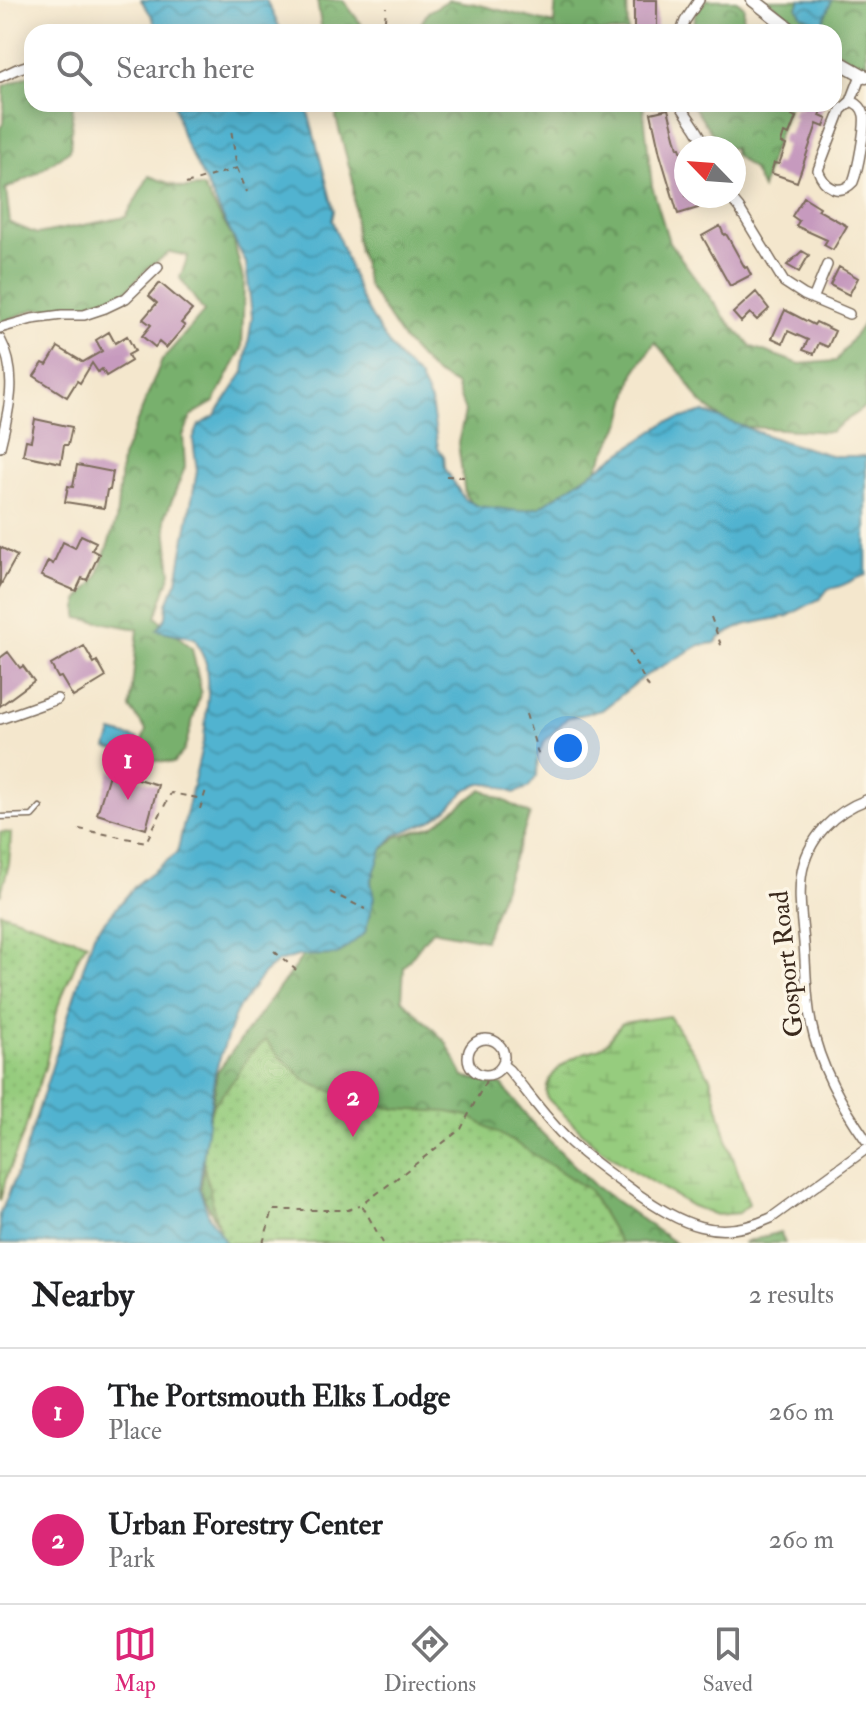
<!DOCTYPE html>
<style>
:root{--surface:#fff;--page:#f6f6f6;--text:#202124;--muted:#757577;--line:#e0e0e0;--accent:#db2777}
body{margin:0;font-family:"IM FELL Double Pica",serif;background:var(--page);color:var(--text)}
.compass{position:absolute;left:674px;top:136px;width:72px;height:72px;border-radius:50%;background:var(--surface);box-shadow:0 4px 20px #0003;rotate:295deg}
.you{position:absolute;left:568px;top:748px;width:28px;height:28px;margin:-20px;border:6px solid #fff;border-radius:50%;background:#1a73e8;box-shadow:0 0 0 12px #1a73e833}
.badge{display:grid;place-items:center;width:52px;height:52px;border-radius:50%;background:var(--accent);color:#fff;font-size:26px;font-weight:700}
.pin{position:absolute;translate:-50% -66px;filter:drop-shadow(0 2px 4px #0008)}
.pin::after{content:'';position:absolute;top:42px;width:28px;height:24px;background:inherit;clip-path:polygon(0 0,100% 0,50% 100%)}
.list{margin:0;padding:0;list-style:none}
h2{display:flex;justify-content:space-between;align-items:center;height:104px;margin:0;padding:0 32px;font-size:34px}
h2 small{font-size:26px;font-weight:400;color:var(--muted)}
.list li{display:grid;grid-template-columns:52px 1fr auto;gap:24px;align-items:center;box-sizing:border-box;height:128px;padding:0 32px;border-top:2px solid var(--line)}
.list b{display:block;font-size:30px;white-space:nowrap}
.list p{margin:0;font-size:26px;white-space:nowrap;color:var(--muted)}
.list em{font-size:26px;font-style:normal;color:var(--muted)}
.icon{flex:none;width:44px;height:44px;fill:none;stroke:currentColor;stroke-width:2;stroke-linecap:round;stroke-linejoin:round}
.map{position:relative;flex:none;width:866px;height:1243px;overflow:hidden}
.search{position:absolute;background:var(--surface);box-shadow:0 4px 20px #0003;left:24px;right:24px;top:24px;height:88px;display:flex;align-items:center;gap:20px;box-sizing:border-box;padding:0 28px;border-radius:24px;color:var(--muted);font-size:30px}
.sheet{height:360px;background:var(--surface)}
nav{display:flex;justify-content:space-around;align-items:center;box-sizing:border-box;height:112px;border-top:2px solid var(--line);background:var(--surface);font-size:22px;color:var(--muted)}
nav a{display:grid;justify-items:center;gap:4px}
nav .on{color:var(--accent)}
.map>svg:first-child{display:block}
</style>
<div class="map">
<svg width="866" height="1243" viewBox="0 0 866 1243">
<defs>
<pattern id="forest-crowns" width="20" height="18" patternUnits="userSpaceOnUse" patternTransform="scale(2)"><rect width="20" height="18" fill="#78b06d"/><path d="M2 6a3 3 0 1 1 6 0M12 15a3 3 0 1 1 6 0" fill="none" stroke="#648f59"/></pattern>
<pattern id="wetland-marsh" width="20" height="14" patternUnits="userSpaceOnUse" patternTransform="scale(2)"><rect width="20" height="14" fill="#96cc7e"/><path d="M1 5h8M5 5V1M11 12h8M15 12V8" fill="none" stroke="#82af6c"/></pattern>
<pattern id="park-dots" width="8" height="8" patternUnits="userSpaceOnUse" patternTransform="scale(2)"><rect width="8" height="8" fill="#96cc7e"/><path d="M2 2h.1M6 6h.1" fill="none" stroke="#82af6c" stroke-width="1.8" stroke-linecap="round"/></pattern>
<pattern id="water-waves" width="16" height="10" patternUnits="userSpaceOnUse" patternTransform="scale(2)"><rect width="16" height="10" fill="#51b3d0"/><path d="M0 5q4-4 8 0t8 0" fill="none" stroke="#4492a8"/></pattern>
</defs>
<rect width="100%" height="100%" fill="#fcf5e5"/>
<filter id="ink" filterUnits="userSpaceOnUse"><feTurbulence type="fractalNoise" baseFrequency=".0125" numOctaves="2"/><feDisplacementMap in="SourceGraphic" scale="16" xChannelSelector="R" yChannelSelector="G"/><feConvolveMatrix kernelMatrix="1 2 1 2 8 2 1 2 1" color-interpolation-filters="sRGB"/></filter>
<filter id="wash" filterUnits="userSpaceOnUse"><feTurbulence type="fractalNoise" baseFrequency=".006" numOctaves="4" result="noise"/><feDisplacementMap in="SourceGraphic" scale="32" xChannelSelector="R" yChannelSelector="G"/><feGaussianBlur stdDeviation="1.8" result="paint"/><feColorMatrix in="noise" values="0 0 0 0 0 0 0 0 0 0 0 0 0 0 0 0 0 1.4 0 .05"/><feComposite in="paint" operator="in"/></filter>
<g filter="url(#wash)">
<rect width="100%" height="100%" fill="#f4e7cd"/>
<path fill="url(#forest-crowns)" stroke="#5a6d46" stroke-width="2" d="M 317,0 L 343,0 L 367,32 L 322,32 Z
M 449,0 L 476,4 L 554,24 L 556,0 L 627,0 L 628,32 L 416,32 L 428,12 Z
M 706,0 L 736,0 L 744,7 L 742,28 L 738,32 L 694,32 L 695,14 Z
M 768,0 L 866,0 L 866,69 L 834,49 L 834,32 L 808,32 Z
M 32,74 L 32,104 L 73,104 L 70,150 L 34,175 L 6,189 L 10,223 L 37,234 L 126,217 L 149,176 L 182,188 L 203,187 L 233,238 L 244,283 L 242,349 L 214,402 L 192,415 L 183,436 L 185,467 L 165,518 L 171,573 L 156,617 L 192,648 L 201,691 L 184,751 L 173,763 L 136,758 L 146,730 L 130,708 L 138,629 L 78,618 L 78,601 L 97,577 L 116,521 L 122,458 L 162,360 L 204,312 L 180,278 L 188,256 L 170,252 L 147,269 L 123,294 L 83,308 L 35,309 L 2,322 L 0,321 L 0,128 L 4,122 L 4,86 Z
M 338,104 L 643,104 L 652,186 L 669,242 L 726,319 L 752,347 L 800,364 L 836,361 L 865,321 L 866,312 L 866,406 L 830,432 L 732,426 L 701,403 L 682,374 L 655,342 L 634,373 L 622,421 L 596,470 L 552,510 L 482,515 L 465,495 L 458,443 L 465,412 L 456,385 L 434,373 L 404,341 L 368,286 L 356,238 L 353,181 L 336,118 Z
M 692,104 L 790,104 L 772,153 L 762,189 L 753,170 L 734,154 L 734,148 L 727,148 L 713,135 Z
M 482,789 L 530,814 L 485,940 L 432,930 L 404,967 L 402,999 L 446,1042 L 464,1077 L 502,1085 L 535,1126 L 595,1186 L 675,1243 L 227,1243 L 200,1190 L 217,1072 L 379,853 L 396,837 L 433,826 Z
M 780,1232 L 785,1243 L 743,1243 Z"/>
<path fill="url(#wetland-marsh)" stroke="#687b4e" stroke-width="2" d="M 669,1016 L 710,1077 L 728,1143 L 749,1204 L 739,1213 L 716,1215 L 692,1206 L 632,1170 L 593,1143 L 547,1098 C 542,1078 564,1062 581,1054 C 586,1051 594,1051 600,1048 C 609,1043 615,1031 622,1023 Z"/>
<path fill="url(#park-dots)" stroke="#687b4e" stroke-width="2" d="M 0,832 L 11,833 L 9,864 L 0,896 Z
M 0,912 L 87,943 L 80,953 L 58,1006 L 45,1068 L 35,1094 L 25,1130 L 6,1178 L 0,1201 Z
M 266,1040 L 274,1051 L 303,1078 L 312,1084 L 356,1100 L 396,1109 L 448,1112 L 468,1116 L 524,1148 L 589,1190 L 620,1243 L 222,1243 L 204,1166 L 201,1142 L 213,1105 L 237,1076 L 249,1055 Z"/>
<path fill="url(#water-waves)" stroke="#466e77" stroke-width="2" d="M 141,0 L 266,0 L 282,32 L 156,32 L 153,18 Z
M 800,0 L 832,0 L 822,24 L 802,16 L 797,7 Z
M 174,104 L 306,104 L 334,211 L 332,220 L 361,298 L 381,333 L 400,359 L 419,377 L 431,402 L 438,448 L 444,456 L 445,468 L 464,499 L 478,506 L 520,511 L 540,507 L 667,422 L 704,412 L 782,441 L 834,456 L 866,456 L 866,575 C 852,579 842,588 828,589 L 821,598 L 788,616 L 744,625 L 722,636 L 715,643 L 700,645 L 645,676 L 602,710 L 567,718 L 544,742 L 538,755 L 537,776 L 528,788 L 514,793 L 492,784 L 480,784 L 467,789 L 448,809 L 431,821 L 395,835 L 383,848 L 371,882 L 374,898 L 365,933 L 337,955 L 298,956 L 278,962 L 264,973 L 236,1012 L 215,1072 L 199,1188 L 209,1216 L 226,1243 L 0,1243 L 0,1215 L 24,1155 L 94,934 L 136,885 L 177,853 L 204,738 L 208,694 L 206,663 L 195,638 L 157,630 L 166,617 L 167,603 L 177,581 L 197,471 L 193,440 L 199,425 L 214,417 L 244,372 L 252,317 L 246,263 L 183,138 Z
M 112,732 L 138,739 L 134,755 L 107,748 Z"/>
<g id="blocks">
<path fill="#c69abe" d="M 634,0 L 657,0 L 657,32 L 634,32 Z
M 803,104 L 824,104 L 820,116 L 827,119 L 824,127 L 817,124 L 797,182 L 771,173 L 774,163 L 779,164 L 786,145 L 781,143 L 784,133 L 789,135 L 796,117 L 792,116 L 796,107 L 801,109 Z
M 668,109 L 678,148 L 680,148 L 686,164 L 686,196 L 695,196 L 698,208 L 678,214 L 660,154 L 651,113 Z
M 804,197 L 820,207 L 818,210 L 847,226 L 833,250 L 824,245 L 827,240 L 796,226 L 799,221 L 792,216 Z
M 720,226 L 724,235 L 726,234 L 729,239 L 745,268 L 747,267 L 751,275 L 730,286 L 702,236 Z
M 802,251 L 809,255 L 799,272 L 787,265 Z
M 839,267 L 858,278 L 849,295 L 830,285 Z
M 160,283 L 192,310 L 181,323 L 185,326 L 166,348 L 159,342 L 155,347 L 142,336 L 151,325 L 143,319 L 157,303 L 149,296 Z
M 756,292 L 769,309 L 757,320 L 750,313 L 741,322 L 733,313 Z
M 785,310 L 814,325 L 816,322 L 835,331 L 828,347 L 819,343 L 814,354 L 803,350 L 808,340 L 788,331 L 783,343 L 772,338 Z
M 109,332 L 115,343 L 127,336 L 135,351 L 128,355 L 131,361 L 106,376 L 102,369 L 98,372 L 92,363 L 80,383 L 77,381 L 67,397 L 34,376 L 43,363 L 47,365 L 58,347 L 83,362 L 102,351 L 96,340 Z
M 35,419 L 72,427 L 68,445 L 64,445 L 61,463 L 23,455 L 26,440 L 31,441 Z
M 77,465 L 113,472 L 110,490 L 107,490 L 104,508 L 65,502 L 68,486 L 73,487 Z
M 81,535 L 96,542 L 92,550 L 99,554 L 87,580 L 82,578 L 76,591 L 41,576 L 48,561 L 53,564 L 63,542 L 75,548 Z
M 0,547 L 17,556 L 0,586 Z
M 84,646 L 94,663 L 97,661 L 106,677 L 73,697 L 61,677 L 58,678 L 51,665 Z
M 8,652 L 20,668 L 23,666 L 34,681 L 0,706 L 0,658 Z
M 110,771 L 158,785 L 146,829 L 97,814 Z"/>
</g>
</g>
<g filter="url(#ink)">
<use href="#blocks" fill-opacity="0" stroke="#7c6c5b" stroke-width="2"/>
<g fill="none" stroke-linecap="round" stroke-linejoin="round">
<defs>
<path id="lane" d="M 0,817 L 32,816 L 40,807"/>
<path id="street" d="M 681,32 L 685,21 L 699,0
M 0,77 L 17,69 L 32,64
M 851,101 C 858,104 862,107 864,115 C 866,126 858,170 853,182 C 839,197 824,187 818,170 L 838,118 L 841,110 L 851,101 L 861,75
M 680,104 C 688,119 701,132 706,148
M 729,196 L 739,208 L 784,282 L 804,295 L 849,314
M 813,299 L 827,265
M 0,328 L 32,319 L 62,315 L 84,315 L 105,308 L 126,298 L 158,267
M 0,339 C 19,374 9,410 0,447
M 0,719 L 57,699
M 866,800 C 850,806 837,814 825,827 C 792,863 800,899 804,943 C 806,970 806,997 811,1023 C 820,1067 841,1104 866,1140
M468 1057a18 18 0 1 1 36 0a18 18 0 1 1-36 0Z
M 503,1065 L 509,1070 C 529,1094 546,1119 568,1140 C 589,1160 613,1176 636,1193 C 682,1224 716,1243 771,1218 L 866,1149"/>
<path id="secondary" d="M 753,0 L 794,32
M 834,59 L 866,77"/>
</defs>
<use href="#lane" stroke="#7c6c5b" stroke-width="7"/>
<use href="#street" stroke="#7c6c5b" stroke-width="12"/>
<use href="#secondary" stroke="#7c6c5b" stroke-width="15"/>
<path stroke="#7c6c5b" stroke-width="2" stroke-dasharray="6 6" stroke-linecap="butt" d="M 196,32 L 198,32
M 384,32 L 386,7
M 237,168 L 247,192
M 186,184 L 237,168 L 231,129
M 446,476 L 464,477
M 711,617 L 722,648
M 629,651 L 649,688
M 526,714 L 540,760
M 200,809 L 207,787
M 79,829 L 146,842 L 171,793 L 203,799
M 330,892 L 365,909
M 274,951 L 296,970
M 263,1243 L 273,1210 L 348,1210 L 360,1206
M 383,1243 L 362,1205 L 461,1129 L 489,1075"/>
<use href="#lane" stroke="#fff" stroke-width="4"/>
<use href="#street" stroke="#fff" stroke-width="9"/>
<use href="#secondary" stroke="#fff" stroke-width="12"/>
</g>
</g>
<g text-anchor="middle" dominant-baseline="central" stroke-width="7" stroke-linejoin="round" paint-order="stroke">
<g font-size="26" fill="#3b2a1e" stroke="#fcf5e5">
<text transform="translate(787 964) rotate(-96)">Gosport Road</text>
</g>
</g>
</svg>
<svg class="compass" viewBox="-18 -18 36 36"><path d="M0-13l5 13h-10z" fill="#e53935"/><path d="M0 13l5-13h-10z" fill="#757577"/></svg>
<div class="you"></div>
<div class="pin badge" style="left:128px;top:800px">1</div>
<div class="pin badge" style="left:353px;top:1137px">2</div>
<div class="search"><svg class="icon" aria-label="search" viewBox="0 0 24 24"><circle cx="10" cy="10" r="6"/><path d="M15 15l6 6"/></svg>Search here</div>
</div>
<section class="sheet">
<h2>Nearby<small>2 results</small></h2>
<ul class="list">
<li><span class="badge">1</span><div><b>The Portsmouth Elks Lodge</b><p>Place</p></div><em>260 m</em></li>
<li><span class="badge">2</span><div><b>Urban Forestry Center</b><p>Park</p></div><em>260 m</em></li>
</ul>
</section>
<nav>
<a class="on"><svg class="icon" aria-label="map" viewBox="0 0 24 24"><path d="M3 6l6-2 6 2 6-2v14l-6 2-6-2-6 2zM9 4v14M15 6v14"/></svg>Map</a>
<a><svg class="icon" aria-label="directions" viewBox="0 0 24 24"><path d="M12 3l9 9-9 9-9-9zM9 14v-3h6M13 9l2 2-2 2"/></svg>Directions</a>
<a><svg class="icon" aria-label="saved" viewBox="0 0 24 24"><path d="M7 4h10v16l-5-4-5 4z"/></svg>Saved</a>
</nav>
